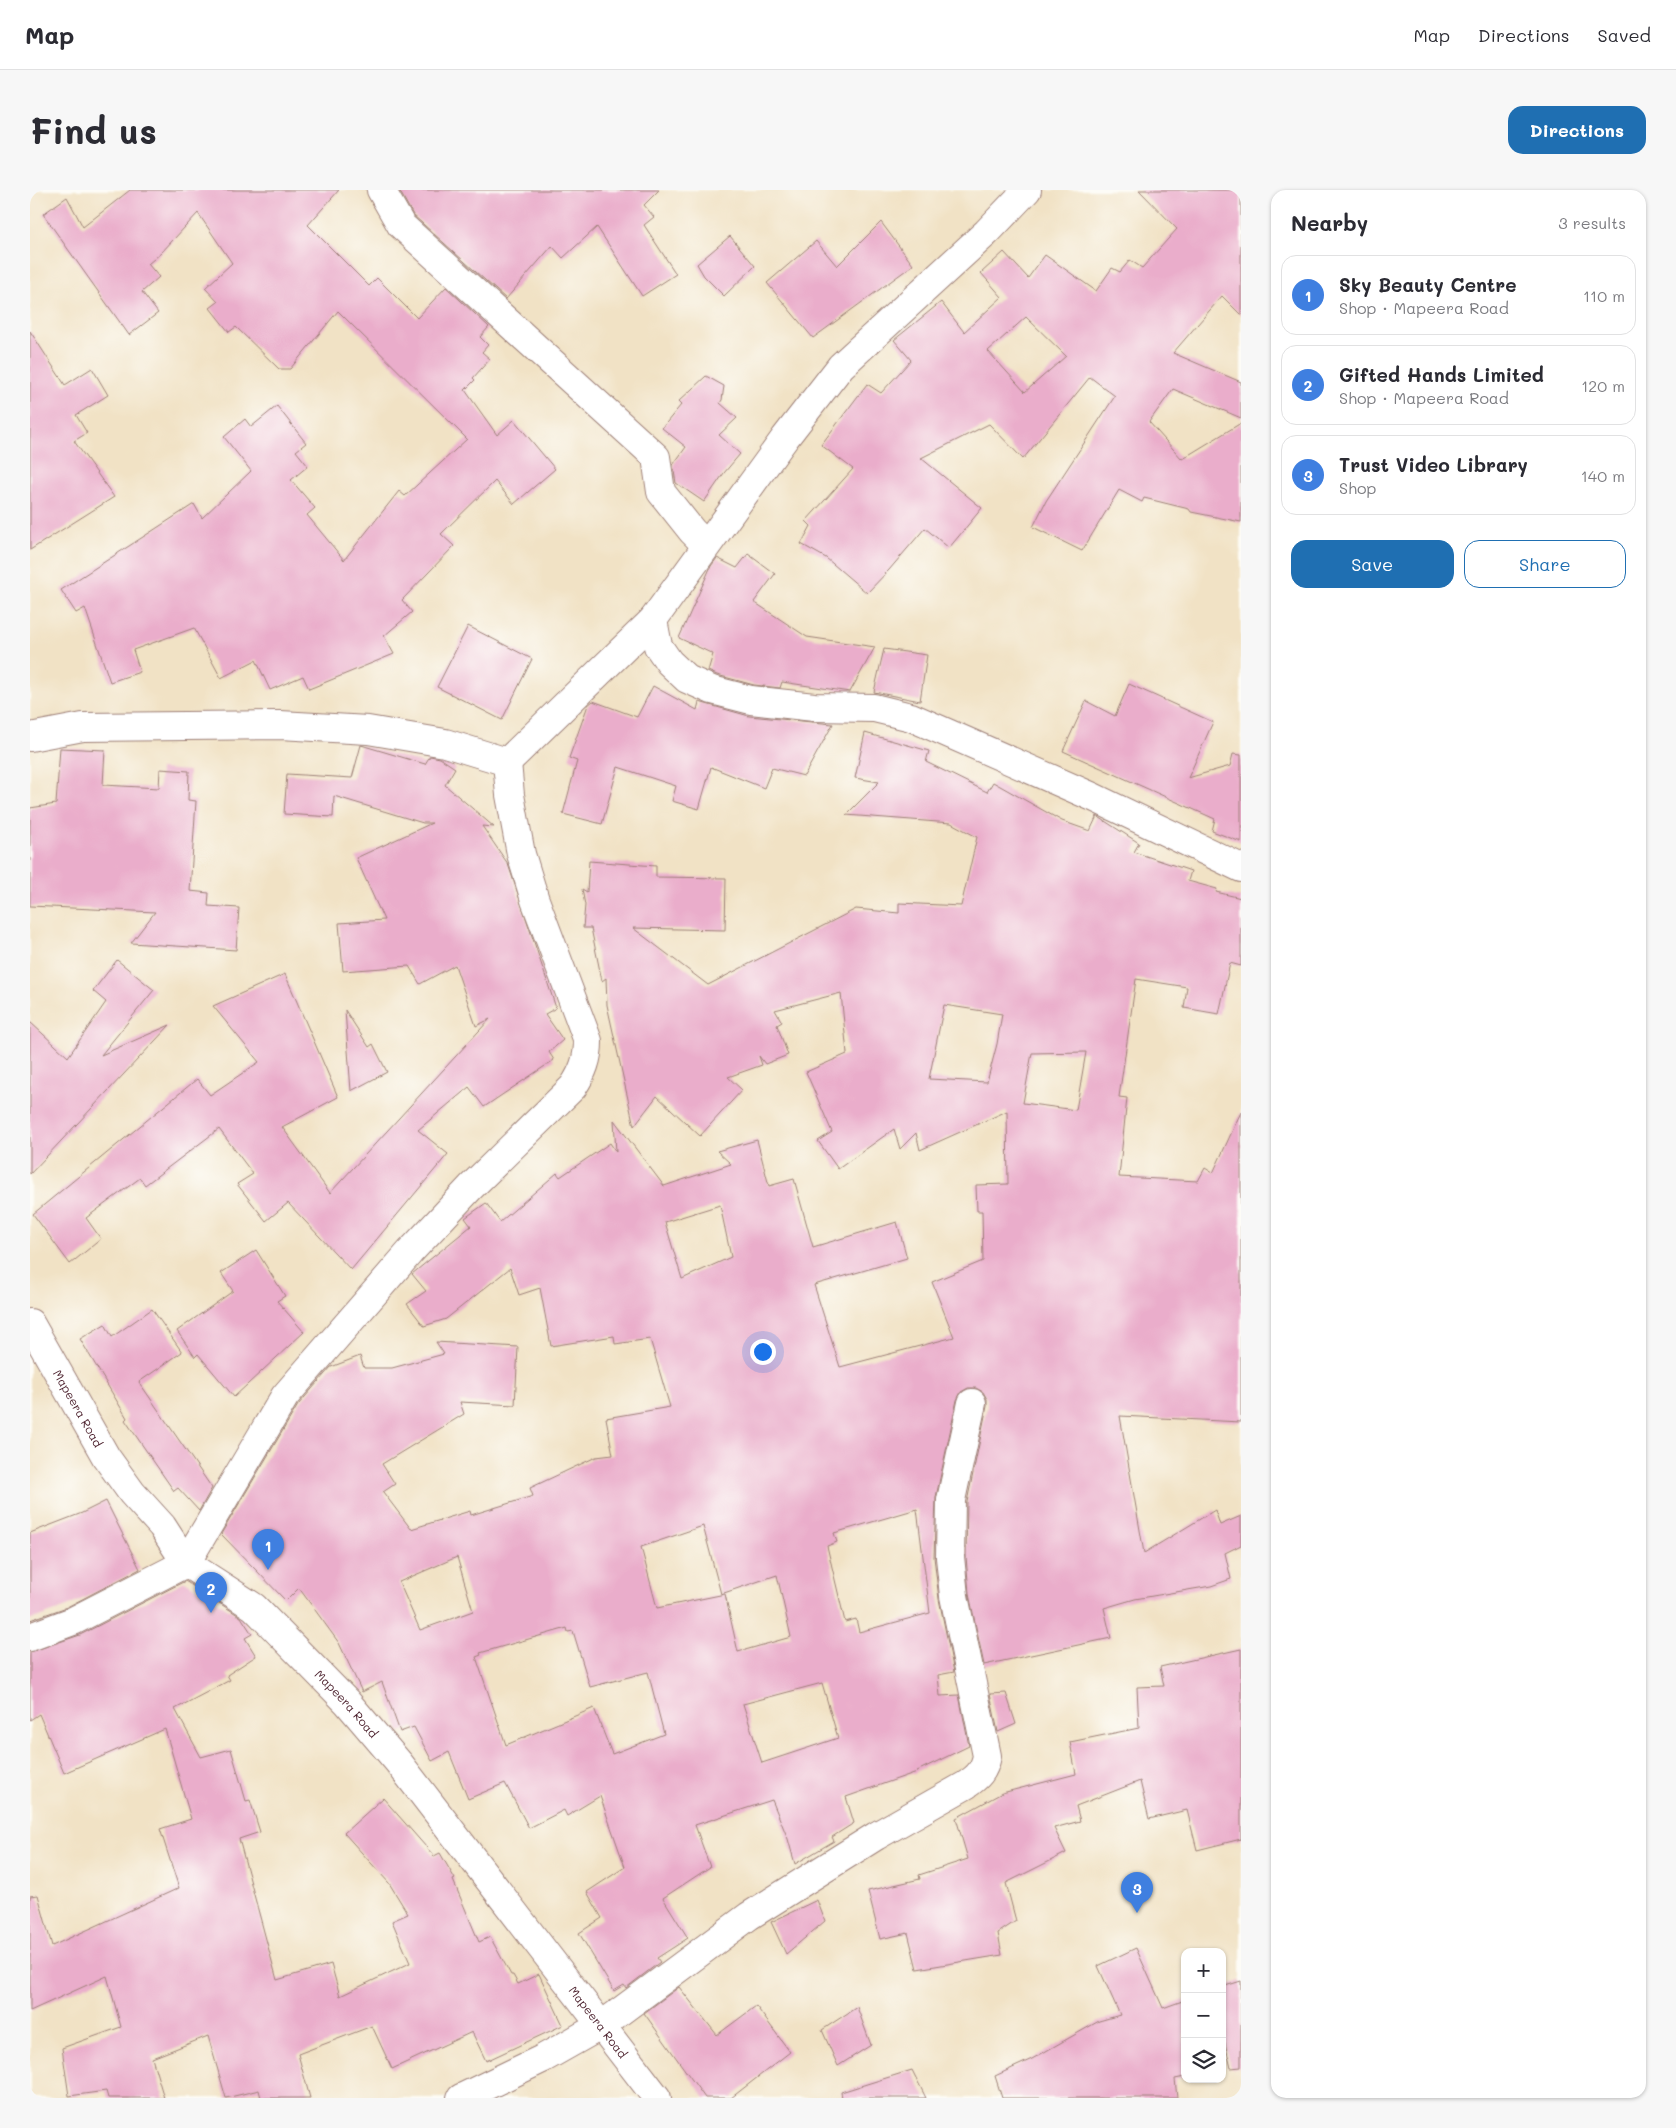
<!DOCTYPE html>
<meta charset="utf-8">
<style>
:root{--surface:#fff;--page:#f7f7f7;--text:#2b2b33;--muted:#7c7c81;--line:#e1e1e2;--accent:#1f6fb2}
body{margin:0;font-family:Mali,sans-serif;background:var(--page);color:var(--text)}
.controls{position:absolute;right:15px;bottom:15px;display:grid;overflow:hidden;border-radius:10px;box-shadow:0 1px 4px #0004}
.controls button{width:45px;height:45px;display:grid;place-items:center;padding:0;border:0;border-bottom:1px solid var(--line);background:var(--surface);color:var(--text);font:25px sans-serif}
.you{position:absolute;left:732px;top:1161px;width:18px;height:18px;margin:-12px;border:4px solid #fff;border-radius:50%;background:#1a73e8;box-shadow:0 0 0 8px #1a73e833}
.badge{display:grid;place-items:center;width:32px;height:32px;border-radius:50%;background:var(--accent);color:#fff;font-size:16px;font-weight:700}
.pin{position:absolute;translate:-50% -41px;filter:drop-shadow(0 1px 2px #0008)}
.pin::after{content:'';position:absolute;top:26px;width:18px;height:15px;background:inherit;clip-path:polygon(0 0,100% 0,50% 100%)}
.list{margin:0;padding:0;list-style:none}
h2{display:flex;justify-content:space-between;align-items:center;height:65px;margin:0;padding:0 20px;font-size:21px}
h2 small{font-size:16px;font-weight:400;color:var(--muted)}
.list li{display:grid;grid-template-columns:32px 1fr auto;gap:15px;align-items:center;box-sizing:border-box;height:80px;margin:0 10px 10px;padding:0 10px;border:1px solid var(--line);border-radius:15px}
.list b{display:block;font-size:19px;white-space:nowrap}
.list p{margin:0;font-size:16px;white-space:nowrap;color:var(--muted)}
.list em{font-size:16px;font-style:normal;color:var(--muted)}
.actions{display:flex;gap:10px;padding:15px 20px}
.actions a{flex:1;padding:11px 0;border:1px solid var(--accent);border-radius:15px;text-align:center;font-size:18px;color:var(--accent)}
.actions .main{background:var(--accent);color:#fff}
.icon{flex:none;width:28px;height:28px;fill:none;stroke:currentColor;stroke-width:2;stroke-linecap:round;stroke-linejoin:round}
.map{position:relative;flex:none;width:1211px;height:1908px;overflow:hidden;border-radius:15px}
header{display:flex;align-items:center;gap:30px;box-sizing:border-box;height:70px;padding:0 25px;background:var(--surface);border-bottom:1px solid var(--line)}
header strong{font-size:24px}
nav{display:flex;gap:28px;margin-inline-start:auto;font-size:18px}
.intro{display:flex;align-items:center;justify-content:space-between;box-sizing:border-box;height:120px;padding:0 30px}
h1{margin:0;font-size:35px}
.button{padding:12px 22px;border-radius:15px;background:var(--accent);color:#fff;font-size:18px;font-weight:700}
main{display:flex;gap:30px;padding:0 30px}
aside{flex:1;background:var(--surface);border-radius:15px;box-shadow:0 1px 4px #0004}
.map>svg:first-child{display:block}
</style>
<header>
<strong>Map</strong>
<nav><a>Map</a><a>Directions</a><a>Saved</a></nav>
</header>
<div class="intro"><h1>Find us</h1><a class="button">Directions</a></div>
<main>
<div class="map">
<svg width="1211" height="1908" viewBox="0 0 1211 1908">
<rect width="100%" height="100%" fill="#fdfcf7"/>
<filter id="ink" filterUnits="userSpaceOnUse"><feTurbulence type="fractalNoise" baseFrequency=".02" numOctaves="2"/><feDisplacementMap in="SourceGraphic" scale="10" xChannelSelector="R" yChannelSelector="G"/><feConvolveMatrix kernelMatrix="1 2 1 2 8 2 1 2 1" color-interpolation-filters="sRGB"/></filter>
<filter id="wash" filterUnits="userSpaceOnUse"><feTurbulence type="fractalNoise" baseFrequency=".0096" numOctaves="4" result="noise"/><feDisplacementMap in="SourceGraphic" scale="20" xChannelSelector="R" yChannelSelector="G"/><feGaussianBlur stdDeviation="1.12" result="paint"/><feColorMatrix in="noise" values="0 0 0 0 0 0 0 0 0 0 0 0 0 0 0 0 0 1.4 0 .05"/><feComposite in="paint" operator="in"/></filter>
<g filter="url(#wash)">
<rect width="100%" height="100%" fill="#f1e2c5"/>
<g id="blocks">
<path fill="#eaadcb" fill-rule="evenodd" d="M 100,0 L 309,0 L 278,35 L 339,96 L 347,88 L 387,128 L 416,97 L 459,137 L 450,147 L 458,155 L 452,162 L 460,169 L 443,188 L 445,190 L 435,200 L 467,245 L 484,230 L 525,279 L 484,314 L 465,291 L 411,344 L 424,356 L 372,410 L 382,422 L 354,446 L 364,464 L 279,499 L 273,486 L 240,500 L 226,470 L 191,488 L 164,438 L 103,460 L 110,482 L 80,492 L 55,418 L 46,423 L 31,400 L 164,314 L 172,328 L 221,281 L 194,247 L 215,229 L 221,237 L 247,216 L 276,253 L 266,261 L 278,276 L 261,290 L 285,318 L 277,325 L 314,370 L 369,301 L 375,306 L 437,249 L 308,121 L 260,179 L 249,179 L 206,137 L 199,142 L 180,118 L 188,112 L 175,98 L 202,73 L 168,23 L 131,63 L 118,74 L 129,87 L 112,102 L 128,123 L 99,145 L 13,24 L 37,7 L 53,37 Z
M 369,0 L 629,0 L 614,15 L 624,27 L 614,35 L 646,84 L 612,106 L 567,37 L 533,68 L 522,56 L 476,109 L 383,25 Z
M 1109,0 L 1211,0 L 1211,125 L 1192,106 L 1143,163 L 1211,192 L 1211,228 L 1143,199 L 1119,232 L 1152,269 L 1211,233 L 1211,332 L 1161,322 L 1159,319 L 1114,308 L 1112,312 L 1089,300 L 1052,361 L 1003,337 L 1016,311 L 1085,206 L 1060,187 L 993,269 L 959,234 L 891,268 L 952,318 L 919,358 L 895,338 L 859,380 L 837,403 L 796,368 L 771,354 L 781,336 L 776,331 L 823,279 L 791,255 L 837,194 L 851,203 L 881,170 L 864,150 L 911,112 L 934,142 L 972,107 L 951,83 L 974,62 L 998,88 L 1015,65 L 1066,101 L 1082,78 L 1090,82 L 1100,70 L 1112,78 L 1147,39 ZM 996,127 L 1036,166 L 995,202 L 958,161 Z
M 851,32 L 883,75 L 783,148 L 737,93 L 786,51 L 807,76 Z
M 700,46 L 725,76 L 694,106 L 674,86 L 667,74 Z
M 0,141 L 35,195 L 62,178 L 78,205 L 46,225 L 57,243 L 44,251 L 84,307 L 0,360 Z
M 676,186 L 694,196 L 692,210 L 690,213 L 707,228 L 689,245 L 710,264 L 694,283 L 674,312 L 646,293 L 643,275 L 656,257 L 632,238 L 651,215 L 648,212 Z
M 718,364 L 745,384 L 724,412 L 777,447 L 845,457 L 820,502 L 752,492 L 750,498 L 724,495 L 687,485 L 678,481 L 683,464 L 649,448 L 681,376 L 687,368 L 707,378 Z
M 438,436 L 502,469 L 472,530 L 407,497 Z
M 854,459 L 897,465 L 890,511 L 844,502 Z
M 1099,494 L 1183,532 L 1158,588 L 1200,576 L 1203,564 L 1211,565 L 1211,652 L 1182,641 L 1185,629 L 1033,561 L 1056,511 L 1085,526 Z
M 623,496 L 667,520 L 669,512 L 719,526 L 803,534 L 774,586 L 742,578 L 734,598 L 681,577 L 669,619 L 642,611 L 646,596 L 588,577 L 572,634 L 533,624 L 547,571 L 539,568 L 558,515 L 563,511 L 607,527 Z
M 835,543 L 899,561 L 896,572 L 957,602 L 963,592 L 1032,631 L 1060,641 L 1067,626 L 1109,653 L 1104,662 L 1161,681 L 1158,691 L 1187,699 L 1186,702 L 1211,708 L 1211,776 L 1200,773 L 1189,824 L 1154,818 L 1157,797 L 1106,789 L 1089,907 L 1097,908 L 1089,987 L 1168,991 L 1175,978 L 1183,983 L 1211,922 L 1211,1232 L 1090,1226 L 1114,1363 L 1185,1320 L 1190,1335 L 1211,1326 L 1211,1355 L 1195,1363 L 1201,1389 L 1181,1396 L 1105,1409 L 1074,1418 L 1081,1448 L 954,1475 L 939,1404 L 936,1366 L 937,1312 L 957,1216 L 957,1209 L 953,1202 L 946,1198 L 938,1198 L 931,1202 L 927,1210 L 906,1307 L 904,1367 L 909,1409 L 924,1482 L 908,1485 L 910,1506 L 929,1505 L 939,1556 L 887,1581 L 887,1582 L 816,1607 L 824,1633 L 802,1647 L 804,1651 L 765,1674 L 758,1649 L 742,1610 L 665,1635 L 680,1677 L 633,1708 L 658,1748 L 627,1768 L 630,1772 L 596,1798 L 594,1795 L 584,1801 L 549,1743 L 572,1728 L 557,1702 L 595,1677 L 570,1606 L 537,1626 L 534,1620 L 499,1638 L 475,1593 L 438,1609 L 419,1562 L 402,1571 L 384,1537 L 370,1542 L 352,1492 L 332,1502 L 309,1453 L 269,1398 L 256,1411 L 191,1344 L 268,1215 L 301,1177 L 330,1166 L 334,1178 L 362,1178 L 414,1164 L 406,1152 L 488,1157 L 485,1215 L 430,1212 L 434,1224 L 352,1274 L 365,1294 L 353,1302 L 381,1339 L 440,1321 L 441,1325 L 503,1306 L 500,1298 L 566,1267 L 583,1265 L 576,1228 L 640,1217 L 620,1149 L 585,1154 L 584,1146 L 521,1156 L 510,1098 L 489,1105 L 480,1078 L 416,1129 L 394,1136 L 377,1114 L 396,1101 L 382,1084 L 441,1036 L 435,1028 L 456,1013 L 470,1032 L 527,983 L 530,987 L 580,953 L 586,962 L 584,930 L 634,996 L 701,974 L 687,961 L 727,950 L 739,996 L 764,989 L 783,1057 L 867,1032 L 877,1068 L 784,1095 L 810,1177 L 924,1147 L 902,1092 L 953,1071 L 952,1021 L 947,1021 L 946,995 L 978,994 L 977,921 L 890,960 L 886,943 L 870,959 L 864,939 L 808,979 L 788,951 L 802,942 L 776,882 L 817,864 L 811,803 L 745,820 L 752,832 L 747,835 L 758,865 L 735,874 L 729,866 L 732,875 L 698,887 L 712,900 L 670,946 L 627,906 L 604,936 L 577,815 L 576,788 L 572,791 L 561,738 L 553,738 L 555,715 L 552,699 L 557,702 L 559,671 L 626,676 L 626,687 L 696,688 L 695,740 L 603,738 L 678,795 L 826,719 L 869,723 L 869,713 L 931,716 L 947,647 L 921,633 L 816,625 L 849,592 L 825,588 ZM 914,815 L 972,824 L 967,854 L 957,892 L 899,889 ZM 1056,862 L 1046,920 L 993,913 L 1002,863 ZM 690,1015 L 701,1067 L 652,1089 L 635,1032 ZM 887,1319 L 900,1423 L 829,1442 L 826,1429 L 815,1432 L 797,1356 L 807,1352 L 804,1343 ZM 673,1336 L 691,1404 L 747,1385 L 761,1447 L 708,1462 L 695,1404 L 627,1418 L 611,1357 ZM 427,1367 L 443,1421 L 390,1440 L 369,1392 ZM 537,1438 L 538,1442 L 543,1441 L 560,1497 L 618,1482 L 634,1544 L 582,1564 L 564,1518 L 476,1555 L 446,1467 L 451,1465 L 450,1463 ZM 792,1493 L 808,1548 L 732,1573 L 713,1514 Z
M 331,555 L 395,574 L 400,566 L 410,568 L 425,578 L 415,595 L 464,637 L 452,636 L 478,674 L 526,818 L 515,824 L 533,850 L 519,862 L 524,870 L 454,917 L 439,897 L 388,940 L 418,964 L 321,1080 L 258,1013 L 236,1031 L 207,994 L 223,984 L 189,939 L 115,995 L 110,988 L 56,1028 L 71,1049 L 40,1074 L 3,1024 L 167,889 L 180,905 L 229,872 L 183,816 L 255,784 L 308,907 L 252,937 L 300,1003 L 460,829 L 446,836 L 425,775 L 390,794 L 379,776 L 313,781 L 309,733 L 354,730 L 326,668 L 402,633 L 393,633 L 304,606 L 303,627 L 254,624 L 257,584 L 322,588 Z
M 30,558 L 75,560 L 73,595 L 129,598 L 130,579 L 159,581 L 158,610 L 166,611 L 160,701 L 179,703 L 178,716 L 209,718 L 206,760 L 101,753 L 125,722 L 0,716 L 0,618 L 26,614 Z
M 87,770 L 124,800 L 71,865 L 140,835 L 0,984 L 0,832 L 38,867 L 76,812 L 63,801 Z
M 315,820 L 339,857 L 343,854 L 357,882 L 321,901 Z
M 226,1060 L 255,1106 L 247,1111 L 274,1142 L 204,1207 L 168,1164 L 165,1167 L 147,1141 L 203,1101 L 191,1083 Z
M 122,1119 L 152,1162 L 109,1192 L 182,1298 L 169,1321 L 148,1298 L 144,1301 L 95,1230 L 97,1228 L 50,1149 L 75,1134 L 82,1147 Z
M 76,1311 L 110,1379 L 37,1417 L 0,1430 L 0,1343 L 52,1323 Z
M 155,1391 L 211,1427 L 222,1444 L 215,1448 L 226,1466 L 197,1485 L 200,1490 L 145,1519 L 171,1567 L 201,1559 L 216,1611 L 220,1610 L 230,1642 L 209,1649 L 247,1790 L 301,1774 L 310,1806 L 380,1773 L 362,1731 L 378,1724 L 359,1693 L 314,1643 L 353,1608 L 404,1666 L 410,1663 L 425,1689 L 423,1690 L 449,1752 L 460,1747 L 481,1785 L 483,1785 L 488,1794 L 509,1784 L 533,1835 L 456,1871 L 442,1842 L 362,1879 L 342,1836 L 268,1864 L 280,1908 L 231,1908 L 229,1900 L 196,1908 L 178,1846 L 122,1868 L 134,1908 L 78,1908 L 76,1901 L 39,1906 L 32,1858 L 91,1837 L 77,1786 L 0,1821 L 0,1706 L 8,1705 L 22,1756 L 149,1698 L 130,1639 L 161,1629 L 135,1539 L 34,1583 L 9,1524 L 0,1530 L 0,1462 L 50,1445 Z
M 1211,1459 L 1211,1649 L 1167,1660 L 1157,1620 L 1119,1629 L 1110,1591 L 1046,1616 L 1050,1631 L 1024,1638 L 1036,1663 L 976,1693 L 986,1731 L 968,1743 L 972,1765 L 887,1779 L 878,1743 L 850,1749 L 838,1701 L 890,1689 L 889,1685 L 938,1669 L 926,1628 L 972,1603 L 1046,1584 L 1040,1552 L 1109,1538 L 1107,1497 L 1134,1496 L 1130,1477 Z
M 976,1503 L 986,1534 L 968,1542 L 960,1504 Z
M 787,1710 L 795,1731 L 756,1764 L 741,1732 Z
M 1106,1758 L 1133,1818 L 1155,1810 L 1155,1887 L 1145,1889 L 1147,1908 L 972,1908 L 965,1886 L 1002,1869 L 1069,1831 L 1090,1825 L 1068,1776 Z
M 1211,1791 L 1211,1877 L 1201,1878 L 1192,1841 L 1192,1797 Z
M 649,1797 L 687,1845 L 726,1816 L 760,1862 L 701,1908 L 675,1908 L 614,1823 Z
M 827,1817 L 841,1855 L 808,1876 L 792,1840 Z
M 882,1880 L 896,1908 L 812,1908 L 811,1902 Z"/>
</g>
</g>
<g filter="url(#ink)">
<use href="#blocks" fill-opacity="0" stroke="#9e8078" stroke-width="1"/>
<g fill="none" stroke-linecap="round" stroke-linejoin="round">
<defs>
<g id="minor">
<path d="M 351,0 L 371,35 L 626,267 L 631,302 L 662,341 L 676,355"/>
<path d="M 623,430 L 628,456 L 639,472 L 657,489 L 682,500 L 721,510 L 784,517 L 844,518 L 881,527 L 1063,607 L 1211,678"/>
<path d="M 0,547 L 53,537 L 250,535 L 338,540 L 415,553 L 477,572 L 623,430 L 755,248 L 811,176 L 957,42 L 997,0"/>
<path id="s1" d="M 0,1133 L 76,1267 L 102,1303 L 132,1336 L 156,1373 L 224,1417 L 317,1512 L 369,1573 L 627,1908"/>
<path d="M 0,1447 L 43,1431 L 156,1373 L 255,1206 L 380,1062 L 441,997 L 543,897 C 553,882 558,869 558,851 L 505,710 L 491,664 L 480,605 L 477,572"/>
<path d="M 431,1908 L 512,1869 L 572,1835 L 719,1726 L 846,1646 L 936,1595 C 948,1587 954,1581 957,1566 L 924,1406 L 920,1367 L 921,1310 L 942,1213"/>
</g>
</defs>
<use href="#minor" stroke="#9e8078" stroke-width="30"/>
<use href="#minor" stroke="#fff" stroke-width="28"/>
</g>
</g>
<g text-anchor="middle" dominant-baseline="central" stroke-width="4.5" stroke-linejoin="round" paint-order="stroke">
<g font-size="12" fill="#4a1f2b" stroke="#fdfcf7">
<text stroke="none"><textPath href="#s1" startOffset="98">Mapeera Road</textPath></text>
<text stroke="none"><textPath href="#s1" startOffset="502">Mapeera Road</textPath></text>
<text stroke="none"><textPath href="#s1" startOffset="908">Mapeera Road</textPath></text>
</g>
</g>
</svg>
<div class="controls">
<button>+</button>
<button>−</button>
<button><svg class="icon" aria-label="layers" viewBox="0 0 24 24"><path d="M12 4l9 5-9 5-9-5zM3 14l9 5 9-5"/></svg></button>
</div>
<div class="you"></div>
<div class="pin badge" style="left:238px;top:1380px;background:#3f7fe0">1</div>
<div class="pin badge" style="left:181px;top:1423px;background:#3f7fe0">2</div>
<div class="pin badge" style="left:1107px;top:1723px;background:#3f7fe0">3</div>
</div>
<aside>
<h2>Nearby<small>3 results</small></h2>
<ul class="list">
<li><span class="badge" style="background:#3f7fe0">1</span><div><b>Sky Beauty Centre</b><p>Shop · Mapeera Road</p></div><em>110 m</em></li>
<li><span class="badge" style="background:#3f7fe0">2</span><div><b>Gifted Hands Limited</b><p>Shop · Mapeera Road</p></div><em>120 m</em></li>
<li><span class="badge" style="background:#3f7fe0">3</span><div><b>Trust Video Library</b><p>Shop</p></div><em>140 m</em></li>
</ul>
<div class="actions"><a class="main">Save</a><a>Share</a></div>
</aside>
</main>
